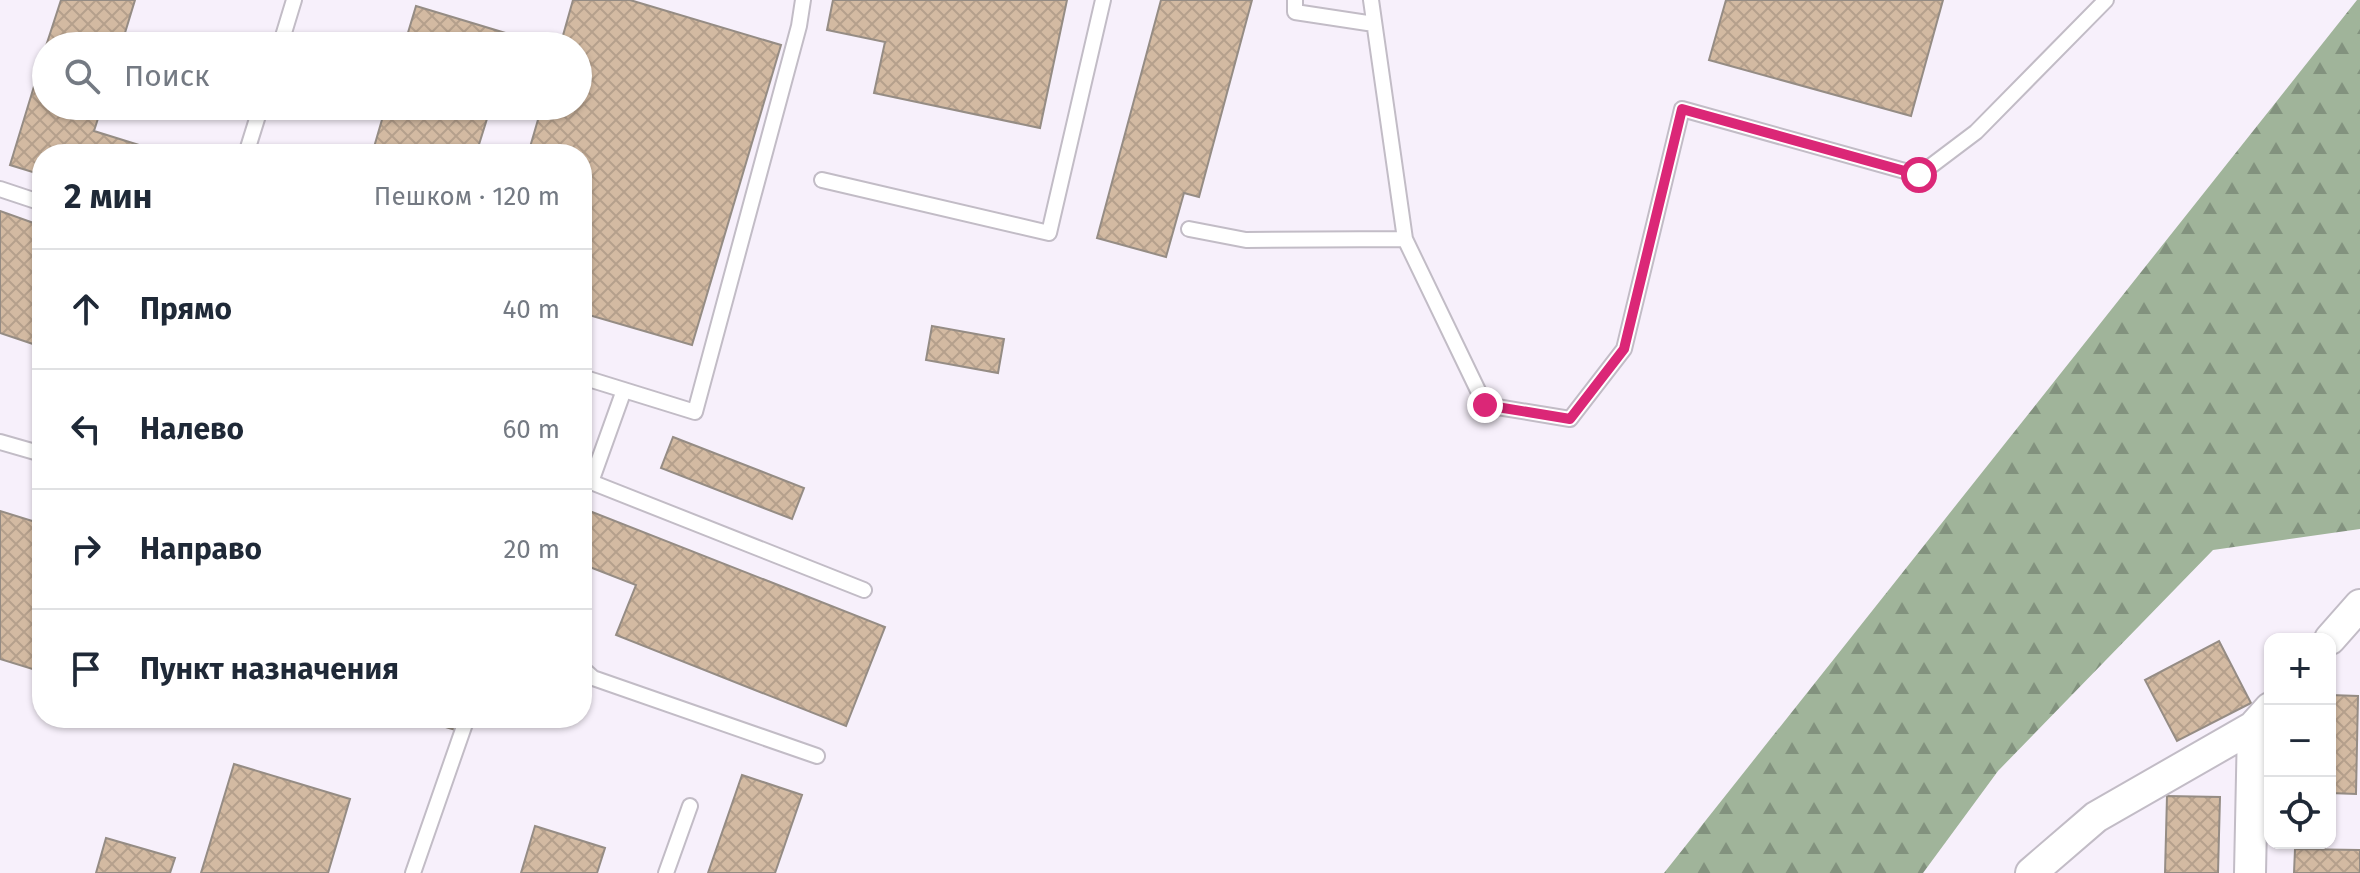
<!DOCTYPE html>
<html lang="ru">
<meta charset="utf-8">
<style>
:root{--surface:#fff;--page:#f2f2f3;--text:#1f2937;--muted:#747a83;--line:#e0e1e3}
body{margin:0;font-family:"Fira Sans",sans-serif;background:var(--page);color:var(--text)}
.controls{position:absolute;right:24px;bottom:24px;display:grid;overflow:hidden;border-radius:16px;box-shadow:0 2px 6px #0004}
.controls button{width:72px;height:72px;display:grid;place-items:center;padding:0;border:0;border-bottom:2px solid var(--line);background:var(--surface);color:var(--text);font:40px sans-serif}
.stop{position:absolute;width:24px;height:24px;margin:-18px;border:6px solid #db2777;border-radius:50%;background:#fff}
.stop.end{background:#db2777;border-color:#fff;box-shadow:0 2px 8px #0008}
.list{margin:0;padding:0;list-style:none}
h2{display:flex;justify-content:space-between;align-items:center;height:104px;margin:0;padding:0 32px;font-size:34px}
h2 small{font-size:26px;font-weight:400;color:var(--muted)}
.list li{display:grid;grid-template-columns:52px 1fr auto;gap:24px;align-items:center;box-sizing:border-box;height:120px;padding:0 32px;border-top:2px solid var(--line)}
.list b{display:block;font-size:30px;white-space:nowrap}
.list em{font-size:26px;font-style:normal;color:var(--muted)}
.icon{flex:none;width:44px;height:44px;fill:none;stroke:currentColor;stroke-width:2;stroke-linecap:round;stroke-linejoin:round}
.map{position:relative;flex:none;width:2360px;height:873px;overflow:hidden}
.search{position:absolute;background:var(--surface);box-shadow:0 2px 6px #0004;left:32px;top:32px;width:560px;height:88px;display:flex;align-items:center;gap:20px;box-sizing:border-box;padding:0 28px;border-radius:44px;color:var(--muted);font-size:30px}
.panel{position:absolute;background:var(--surface);box-shadow:0 2px 6px #0004;left:32px;top:144px;width:560px;height:584px;border-radius:32px}
.map>svg:first-child{display:block}
</style>
<div class="map">
<svg width="2360" height="873" viewBox="0 0 2360 873">
<defs>
<pattern id="forest-firs" width="22" height="20" patternUnits="userSpaceOnUse" patternTransform="scale(2)"><rect width="22" height="20" fill="#a0b49a"/><path d="M5 1l3.5 6h-7zM16 11l3.5 6h-7z" fill="#82927e"/></pattern>
<pattern id="building-cross-hatch" width="8" height="8" patternUnits="userSpaceOnUse" patternTransform="scale(2)"><rect width="8" height="8" fill="#d3baa2"/><path d="M0 0l8 8M0 8l8-8" fill="none" stroke="#b5a08c"/></pattern>
</defs>
<rect width="100%" height="100%" fill="#f7f0fb"/>
<path fill="url(#forest-firs)" d="M 2357,0 L 2360,0 L 2360,529 L 2213,550 L 1998,771 L 1923,873 L 1664,873 Z"/>
<path fill="url(#building-cross-hatch)" stroke="#958c84" stroke-width="2" d="M 61,0 L 135,0 L 121,46 L 46,46 Z
M 573,0 L 630,0 L 781,45 L 692,345 L 582,313 L 582,154 L 528,154 L 542,106 L 578,106 L 578,46 L 560,46 Z
M 833,0 L 1067,0 L 1040,128 L 874,93 L 885,42 L 827,30 Z
M 1161,0 L 1252,0 L 1199,197 L 1184,193 L 1166,257 L 1097,238 Z
M 1726,0 L 1943,0 L 1911,116 L 1709,60 Z
M 416,6 L 512,35 L 509,46 L 404,46 Z
M 46,47 L 46,106 L 102,106 L 94,131 L 168,154 L 42,154 L 42,175 L 10,165 Z
M 386,106 L 491,106 L 476,154 L 372,154 Z
M 0,211 L 42,226 L 42,347 L 0,333 Z
M 932,326 L 1004,339 L 998,373 L 926,360 Z
M 673,437 L 804,488 L 792,519 L 661,468 Z
M 582,508 L 885,627 L 846,726 L 616,635 L 636,585 L 582,564 Z
M 0,511 L 42,524 L 42,672 L 0,659 Z
M 2219,641 L 2251,703 L 2177,741 L 2145,680 Z
M 2330,695 L 2358,696 L 2356,794 L 2330,793 Z
M 415,718 L 463,718 L 459,731 Z
M 234,764 L 350,799 L 328,873 L 201,873 Z
M 742,775 L 802,795 L 775,873 L 708,873 Z
M 2167,796 L 2220,797 L 2218,873 L 2165,873 Z
M 535,826 L 605,848 L 597,873 L 521,873 Z
M 106,838 L 175,858 L 170,873 L 96,873 Z
M 2295,849 L 2360,850 L 2360,873 L 2294,873 Z"/>
<g fill="none" stroke-linecap="round" stroke-linejoin="round">
<defs>
<path id="lane" d="M 1295,0 L 1295,12 L 1374,24
M 1371,0 L 1405,239 L 1485,405 L 1570,419 L 1624,349 L 1682,109 L 1919,175 L 1976,132 L 2106,0
M 280,46 L 294,0
M 246,154 L 261,106
M 822,180 L 1049,233 L 1103,0
M 0,189 L 42,203
M 1189,229 L 1246,240 L 1405,239
M 582,377 L 695,412 L 799,26 L 803,0
M 624,390 L 591,482 L 864,590
M 0,442 L 42,454
M 582,668 L 593,678 L 817,756
M 413,873 L 467,718
M 666,873 L 690,806"/>
<path id="street" d="M 2330,639 L 2360,605
M 2031,873 L 2096,817 L 2253,727 L 2270,708
M 2250,873 L 2253,727"/>
</defs>
<use href="#lane" stroke="#c2bcc6" stroke-width="18"/>
<use href="#street" stroke="#c2bcc6" stroke-width="34"/>
<use href="#lane" stroke="#fff" stroke-width="14"/>
<use href="#street" stroke="#fff" stroke-width="30"/>
</g>
<g fill="none" stroke-linecap="round" stroke-linejoin="round">
<path stroke="#db2777" stroke-width="10" d="M 1485,405 L 1570,419 L 1624,349 L 1682,109 L 1919,175"/>
</g>
</svg>
<div class="controls">
<button>+</button>
<button>−</button>
<button><svg class="icon" aria-label="locate" viewBox="0 0 24 24"><circle cx="12" cy="12" r="6"/><path d="M12 2v4M12 18v4M2 12h4M18 12h4"/></svg></button>
</div>
<div class="stop" style="left:1919px;top:175px"></div>
<div class="stop end" style="left:1485px;top:405px"></div>
<div class="search"><svg class="icon" aria-label="search" viewBox="0 0 24 24"><circle cx="10" cy="10" r="6"/><path d="M15 15l6 6"/></svg>Поиск</div>
<section class="panel">
<h2>2 мин<small>Пешком · 120 m</small></h2>
<ul class="list">
<li><svg class="icon" aria-label="ahead" viewBox="0 0 24 24"><path d="M12 20V5M6 11l6-6 6 6"/></svg><div><b>Прямо</b></div><em>40 m</em></li>
<li><svg class="icon" aria-label="left" viewBox="0 0 24 24"><path d="M17 20v-9H6M10 6l-5 5 5 5"/></svg><div><b>Налево</b></div><em>60 m</em></li>
<li><svg class="icon" aria-label="right" viewBox="0 0 24 24"><path d="M7 20v-9h11M14 6l5 5-5 5"/></svg><div><b>Направо</b></div><em>20 m</em></li>
<li><svg class="icon" aria-label="arrive" viewBox="0 0 24 24"><path d="M6 21V4h12l-3 4 3 4H6"/></svg><div><b>Пункт назначения</b></div></li>
</ul>
</section>
</div>
